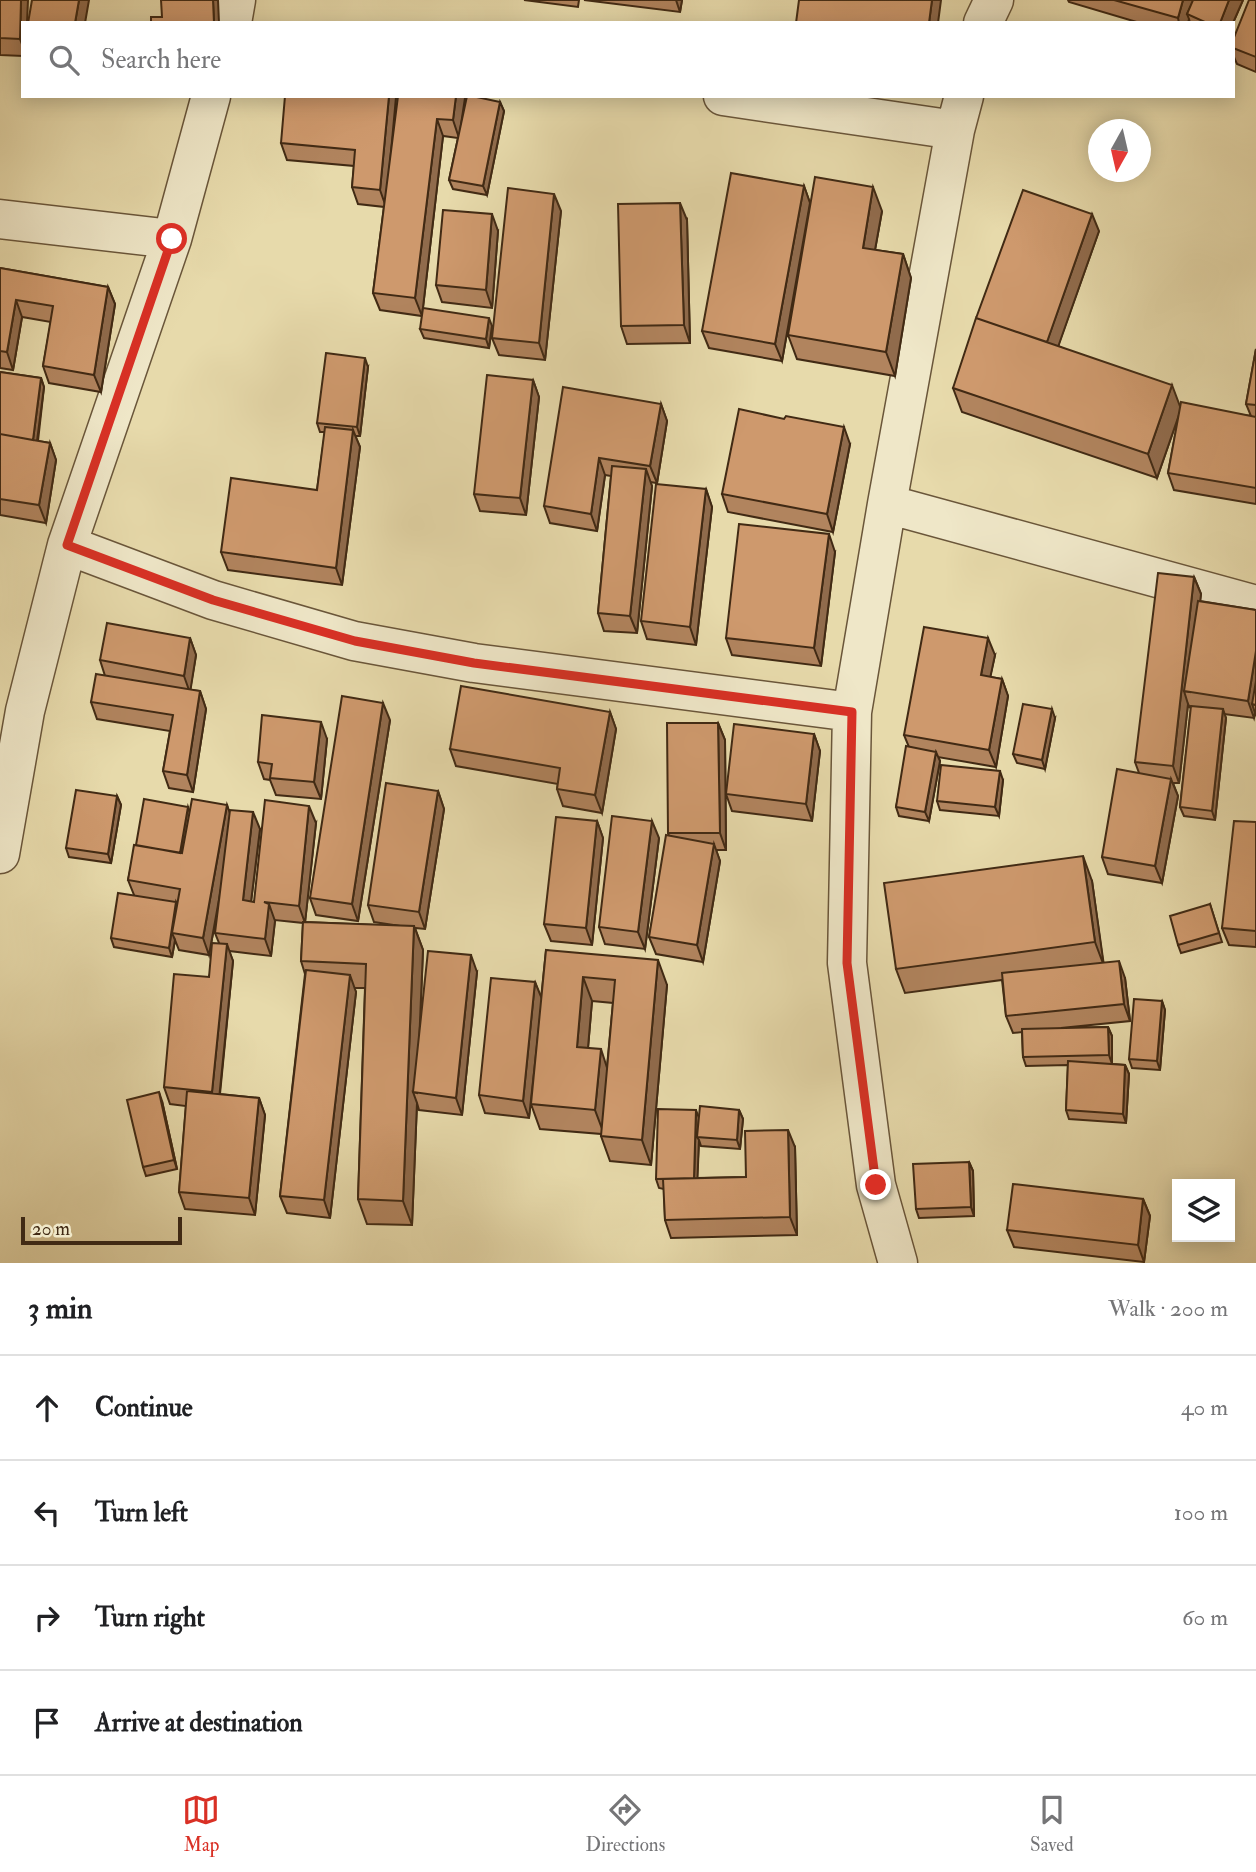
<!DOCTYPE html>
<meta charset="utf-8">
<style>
:root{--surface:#fff;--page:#f6f6f6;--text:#202124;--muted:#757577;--line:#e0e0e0;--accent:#d93025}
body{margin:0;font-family:"IM FELL Double Pica",serif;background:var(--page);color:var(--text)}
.controls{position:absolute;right:21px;bottom:21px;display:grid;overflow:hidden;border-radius:0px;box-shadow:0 4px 18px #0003}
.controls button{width:63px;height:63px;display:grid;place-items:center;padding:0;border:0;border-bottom:2px solid var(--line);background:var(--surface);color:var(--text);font:35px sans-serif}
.compass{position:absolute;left:1088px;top:119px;width:63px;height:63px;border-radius:50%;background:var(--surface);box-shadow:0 4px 18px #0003;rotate:188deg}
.scale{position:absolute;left:21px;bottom:18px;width:161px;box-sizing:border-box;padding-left:7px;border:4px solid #412a14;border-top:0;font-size:19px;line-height:24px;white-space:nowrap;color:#412a14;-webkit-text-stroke:5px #efe7c8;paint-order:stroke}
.stop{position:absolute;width:21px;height:21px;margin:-16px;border:5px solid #d93025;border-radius:50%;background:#fff}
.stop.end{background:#d93025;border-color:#fff;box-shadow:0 2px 7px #0008}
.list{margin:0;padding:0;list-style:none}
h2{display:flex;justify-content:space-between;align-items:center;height:91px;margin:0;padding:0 28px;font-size:30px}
h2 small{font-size:23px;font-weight:400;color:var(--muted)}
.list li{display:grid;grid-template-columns:46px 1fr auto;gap:21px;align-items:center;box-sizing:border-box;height:105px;padding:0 28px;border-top:2px solid var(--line)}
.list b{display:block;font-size:26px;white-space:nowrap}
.list em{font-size:23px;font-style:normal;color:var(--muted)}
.icon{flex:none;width:38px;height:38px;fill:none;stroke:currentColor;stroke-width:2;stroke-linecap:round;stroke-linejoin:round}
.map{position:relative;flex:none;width:1256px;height:1263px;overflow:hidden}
.search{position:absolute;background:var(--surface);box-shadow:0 4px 18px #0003;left:21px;right:21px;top:21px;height:77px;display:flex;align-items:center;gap:18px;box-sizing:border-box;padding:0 24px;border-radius:0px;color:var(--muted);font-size:26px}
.sheet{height:511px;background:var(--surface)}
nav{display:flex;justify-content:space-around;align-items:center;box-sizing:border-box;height:98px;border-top:2px solid var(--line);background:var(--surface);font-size:19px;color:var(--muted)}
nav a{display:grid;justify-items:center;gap:4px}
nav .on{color:var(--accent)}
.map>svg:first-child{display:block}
</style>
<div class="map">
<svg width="1256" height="1263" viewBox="0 0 1256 1263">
<rect width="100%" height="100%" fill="#e7daab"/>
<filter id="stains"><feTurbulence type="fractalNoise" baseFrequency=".00286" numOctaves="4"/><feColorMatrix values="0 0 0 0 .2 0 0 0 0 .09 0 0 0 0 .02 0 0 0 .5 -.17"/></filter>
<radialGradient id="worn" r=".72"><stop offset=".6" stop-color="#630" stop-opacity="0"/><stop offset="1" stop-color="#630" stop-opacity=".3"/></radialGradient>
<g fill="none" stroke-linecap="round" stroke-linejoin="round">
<defs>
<path id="minor" d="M 232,23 L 236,0
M 983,23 L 994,0
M 723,96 L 955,130
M 0,219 L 172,239
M 887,504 L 1256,605
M 67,545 L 213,600 L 354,641 L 474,663 L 852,712
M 0,854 L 25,711 L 67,545 L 172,239 L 211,96
M 898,1263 L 876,1185 L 847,963 L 852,712 L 887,504 L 955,130 L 964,96"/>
</defs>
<use href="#minor" stroke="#6a563a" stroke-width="41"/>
<use href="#minor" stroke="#efe7c8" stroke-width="38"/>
</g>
<path fill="#b1845e" stroke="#412a14" stroke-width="2" fill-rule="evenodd" d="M 0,0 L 23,23 L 23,56 L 0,55 Z
M 524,0 L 579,0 L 578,7 Z
M 584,0 L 682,0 L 680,12 Z
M 1068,0 L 1243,0 L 1233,23 L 1190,23 L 1189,19 L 1188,23 L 1140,23 L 1069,2 Z
M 1256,0 L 1256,72 L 1237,64 L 1233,55 L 1233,48 Z
M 396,97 L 392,143 L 465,98 L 461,122 L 500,102 L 504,111 L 487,195 L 453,189 L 449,180 L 458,138 L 443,136 L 422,316 L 380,310 L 373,293 L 384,207 L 358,204 L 352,187 L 354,166 L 287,160 L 281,143 Z
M 804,186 L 810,203 L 782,361 L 709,348 L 702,331 Z
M 561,211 L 545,360 L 499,355 L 492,338 Z
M 882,211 L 875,250 L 903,254 L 911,278 L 895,376 L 797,359 L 788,335 Z
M 687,220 L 690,343 L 627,344 L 621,326 Z
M 498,231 L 492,308 L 442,302 L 436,285 Z
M 1099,231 L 1058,346 L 1181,407 L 1251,416 L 1246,404 L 1256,349 L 1256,504 L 1174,490 L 1168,473 L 1179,415 L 1157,478 L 962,412 L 953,388 Z
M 0,268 L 108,287 L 115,304 L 101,392 L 49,383 L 43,366 L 51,322 L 22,317 L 13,370 L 0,368 Z
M 492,326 L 489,348 L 424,338 L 420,329 Z
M 368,367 L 360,436 L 355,436 L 360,447 L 342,585 L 228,570 L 221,552 L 317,490 L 325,432 L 320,432 L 317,423 Z
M 0,372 L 41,378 L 44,387 L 38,441 L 50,443 L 56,460 L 46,523 L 0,515 Z
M 533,380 L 539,397 L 526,515 L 480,511 L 474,494 Z
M 661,404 L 667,421 L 657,483 L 650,482 L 652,486 L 637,633 L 604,631 L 598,613 L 611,476 L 605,475 L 597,531 L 550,523 L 544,506 Z
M 850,444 L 833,532 L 728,512 L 722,494 Z
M 706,489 L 712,507 L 696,645 L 647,639 L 641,621 Z
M 835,552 L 821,666 L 732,655 L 726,638 Z
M 1194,577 L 1201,594 L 1200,601 L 1256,610 L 1256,716 L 1255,713 L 1254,718 L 1224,714 L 1226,718 L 1215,820 L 1184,816 L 1180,807 L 1191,709 L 1188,704 L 1179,783 L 1173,783 L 1178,796 L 1162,883 L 1108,874 L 1102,857 L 1139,773 L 1135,762 Z
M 190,638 L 196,655 L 190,690 L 200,691 L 206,709 L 193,792 L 169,788 L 163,771 L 170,731 L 97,719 L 91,702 L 105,676 L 100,660 Z
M 995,655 L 990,677 L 1002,679 L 1008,696 L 996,767 L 938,757 L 940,761 L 929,821 L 899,816 L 896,807 L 909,747 L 904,735 Z
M 610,712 L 616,729 L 602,813 L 563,806 L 557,789 L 558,784 L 456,766 L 450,749 Z
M 1055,718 L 1045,769 L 1017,763 L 1013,754 Z
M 390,720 L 358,921 L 316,915 L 310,898 Z
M 718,723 L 725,740 L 726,850 L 716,850 L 720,861 L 703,962 L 656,954 L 649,937 L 669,836 L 668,833 Z
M 814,734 L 820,751 L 812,821 L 732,811 L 726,794 Z
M 327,739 L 321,799 L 276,795 L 270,780 L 264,779 L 258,762 Z
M 1003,780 L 999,816 L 940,810 L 937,801 Z
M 438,791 L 444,809 L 425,929 L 415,928 L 423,950 L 420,1024 L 477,972 L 462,1115 L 419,1110 L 417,1103 L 412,1225 L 367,1224 L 358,1199 L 365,988 L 354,988 L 356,992 L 330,1218 L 287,1213 L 280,1196 L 305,974 L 301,961 L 303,923 L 275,920 L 271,956 L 229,951 L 233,961 L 220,1094 L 259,1098 L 265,1115 L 255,1215 L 185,1209 L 179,1192 L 186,1106 L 170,1104 L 164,1087 L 209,977 L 219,943 L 215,933 L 219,901 L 209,955 L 179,950 L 175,940 L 172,957 L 114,947 L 111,938 L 134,895 L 128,880 L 136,845 L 190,812 L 227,805 L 229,812 L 260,829 L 251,902 L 254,902 L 316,823 L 305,922 L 400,926 L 374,922 L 368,905 Z
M 117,796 L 121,805 L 111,863 L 69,857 L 66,848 Z
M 597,821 L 603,838 L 592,945 L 551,941 L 544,924 Z
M 1256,822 L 1256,947 L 1229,945 L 1222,928 Z
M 659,838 L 645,949 L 605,944 L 599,927 Z
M 1092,881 L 1103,962 L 1125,978 L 1130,1021 L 1061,1028 L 1108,1027 L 1112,1036 L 1112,1064 L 1125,1065 L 1129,1074 L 1126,1123 L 1069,1119 L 1066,1110 L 1068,1065 L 1026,1066 L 1023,1057 L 1022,1032 L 1013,1033 L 1006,1016 L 1002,980 L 905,993 L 896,969 Z
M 1210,904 L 1222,942 L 1181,953 L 1178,945 Z
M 546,950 L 667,985 L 651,1165 L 610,1161 L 601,1136 L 601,1134 L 540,1129 L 531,1104 L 539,1022 L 529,1118 L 485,1113 L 479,1095 L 535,982 L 541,999 ZM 592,1001 L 613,1003 L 607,1067 L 588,1048 Z
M 1162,1001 L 1165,1010 L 1160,1070 L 1132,1068 L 1129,1059 Z
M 162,1101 L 177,1169 L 146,1176 L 143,1167 Z
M 739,1110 L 743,1119 L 740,1149 L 701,1146 L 699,1140 L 697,1178 L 746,1177 L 795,1147 L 797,1235 L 671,1238 L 665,1220 L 664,1189 L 659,1188 L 656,1179 L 699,1118 Z
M 969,1162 L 973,1171 L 974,1216 L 919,1218 L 916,1209 Z
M 1143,1199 L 1150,1216 L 1144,1262 L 1014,1247 L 1007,1230 Z"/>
<path fill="#906b4c" stroke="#412a14" stroke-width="2" d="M 21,0 L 28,0 L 27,23 L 23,23 L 23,47 L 20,39 Z
M 79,0 L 89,0 L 85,23 L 75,23 Z
M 213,0 L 218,0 L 219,23 L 214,23 Z
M 676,0 L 682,0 L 680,12 Z
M 932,0 L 941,0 L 938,23 L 929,23 Z
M 1183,0 L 1194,0 L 1187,14 L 1189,19 L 1188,23 L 1179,23 L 1178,18 Z
M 1229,0 L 1243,0 L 1233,23 L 1220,23 Z
M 389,96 L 396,96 L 396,97 L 386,207 L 380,190 Z
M 456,96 L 464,96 L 465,98 L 459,138 L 453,120 Z
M 500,102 L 504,111 L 487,195 L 483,186 Z
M 437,119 L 443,136 L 422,316 L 415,298 Z
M 804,186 L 810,203 L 782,361 L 775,344 Z
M 873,187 L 882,211 L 871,272 L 863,248 Z
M 554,194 L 561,211 L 545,360 L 539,343 Z
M 680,203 L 687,220 L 690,343 L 684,325 Z
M 492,214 L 498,231 L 492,308 L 486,290 Z
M 1092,214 L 1099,231 L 1052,364 L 1045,347 Z
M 903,254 L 911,278 L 895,376 L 886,352 Z
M 108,287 L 115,304 L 101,392 L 94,375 Z
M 16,300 L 22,317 L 13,370 L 7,352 Z
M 489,318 L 492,326 L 489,348 L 486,339 Z
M 365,358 L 368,367 L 360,436 L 357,427 Z
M 41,378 L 44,387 L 36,449 L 33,440 Z
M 533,380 L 539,397 L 526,515 L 520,498 Z
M 1172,385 L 1181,409 L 1157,478 L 1148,454 Z
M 661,404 L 667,421 L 657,483 L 650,466 Z
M 844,427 L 850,444 L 833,532 L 827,514 Z
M 353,430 L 360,447 L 342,585 L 336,568 Z
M 50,443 L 56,460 L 46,523 L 39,505 Z
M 599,458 L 605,475 L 597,531 L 591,514 Z
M 646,469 L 652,486 L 637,633 L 630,616 Z
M 706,489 L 712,507 L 696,645 L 690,627 Z
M 829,534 L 835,552 L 821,666 L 814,648 Z
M 1194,577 L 1201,594 L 1190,692 L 1184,691 L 1188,704 L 1179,783 L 1173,766 Z
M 190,638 L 196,655 L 190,693 L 184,676 Z
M 988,638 L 995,655 L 987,693 L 981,675 Z
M 1256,651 L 1256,705 L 1252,704 L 1255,713 L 1254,718 L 1248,701 Z
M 1002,679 L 1008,696 L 996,767 L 989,750 Z
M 200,691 L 206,709 L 193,792 L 187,775 Z
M 383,703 L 390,720 L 358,921 L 352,904 Z
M 1052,709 L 1055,718 L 1045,769 L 1042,760 Z
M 1223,709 L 1226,718 L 1215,820 L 1212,811 Z
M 610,712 L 616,729 L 602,813 L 595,795 Z
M 321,722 L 327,739 L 321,799 L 314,782 Z
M 718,723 L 725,740 L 726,850 L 720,833 Z
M 814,734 L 820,751 L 812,821 L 806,804 Z
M 936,752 L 940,761 L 929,821 L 925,812 Z
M 1000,771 L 1003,780 L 999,816 L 995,807 Z
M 1171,779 L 1178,796 L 1162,883 L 1155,866 Z
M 438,791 L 444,809 L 425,929 L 419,912 Z
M 117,796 L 121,805 L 111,863 L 108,854 Z
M 227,805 L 233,822 L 209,955 L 203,938 Z
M 309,806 L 316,823 L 305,923 L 299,906 Z
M 188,807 L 191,816 L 183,864 L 179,855 Z
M 253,812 L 260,829 L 249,918 L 243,900 Z
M 597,821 L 603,838 L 592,945 L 586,928 Z
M 652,821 L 659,838 L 645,949 L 638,932 Z
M 714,844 L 720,861 L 703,962 L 697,945 Z
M 1083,856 L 1092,881 L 1104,966 L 1095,942 Z
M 176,902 L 180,911 L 172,933 L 175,940 L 172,957 L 169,948 Z
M 269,904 L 275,921 L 271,956 L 265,939 Z
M 414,926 L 423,950 L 417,1093 L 413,1092 L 417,1103 L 412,1225 L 403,1201 Z
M 227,944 L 233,961 L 218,1109 L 212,1092 Z
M 471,955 L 477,972 L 462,1115 L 456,1098 Z
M 658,960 L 667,985 L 651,1165 L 642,1140 Z
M 1119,961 L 1125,978 L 1130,1021 L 1124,1004 Z
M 350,975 L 356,992 L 330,1218 L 324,1200 Z
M 583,977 L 592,1001 L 586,1071 L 577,1047 Z
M 535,982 L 542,999 L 529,1118 L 523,1101 Z
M 1162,1001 L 1165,1010 L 1160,1070 L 1157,1061 Z
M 1108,1027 L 1112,1036 L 1112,1064 L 1109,1055 Z
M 601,1049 L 609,1074 L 604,1134 L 595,1110 Z
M 1125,1065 L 1129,1074 L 1126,1123 L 1123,1114 Z
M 159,1092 L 162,1101 L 177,1169 L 174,1160 Z
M 259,1098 L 265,1115 L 255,1215 L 249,1198 Z
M 696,1110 L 699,1118 L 697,1137 L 699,1140 L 697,1190 L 694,1181 Z
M 739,1110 L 743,1119 L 740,1149 L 737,1140 Z
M 788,1130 L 795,1147 L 797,1235 L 790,1217 Z
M 969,1162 L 973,1171 L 974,1216 L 971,1207 Z
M 1143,1199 L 1150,1216 L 1144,1262 L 1138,1245 Z"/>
<path fill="#ce996d" stroke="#412a14" stroke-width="2" d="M 0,0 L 21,0 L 20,39 L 0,38 Z
M 32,0 L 79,0 L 75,23 L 28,23 Z
M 161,0 L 213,0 L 214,23 L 151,23 L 151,17 L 162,17 Z
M 799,0 L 932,0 L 929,23 L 796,23 Z
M 1114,0 L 1183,0 L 1178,18 Z
M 1193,0 L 1229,0 L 1220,23 L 1207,23 L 1187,14 Z
M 1249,0 L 1256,0 L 1256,57 L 1233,48 L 1233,40 Z
M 285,96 L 389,96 L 380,190 L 352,187 L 355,150 L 281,143 Z
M 398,96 L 456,96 L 453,120 L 437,119 L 415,298 L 373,293 Z
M 467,96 L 472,96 L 500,102 L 483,186 L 449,180 Z
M 731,173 L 804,186 L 775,344 L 702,331 Z
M 815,177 L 873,187 L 863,248 L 903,254 L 886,352 L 788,335 Z
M 508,188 L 554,194 L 539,343 L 492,338 Z
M 1023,190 L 1092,214 L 1047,342 L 976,318 L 975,321 Z
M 680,203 L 684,325 L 621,326 L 618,204 Z
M 443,210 L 492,214 L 486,290 L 436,285 Z
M 0,268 L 108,287 L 94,375 L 43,366 L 53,306 L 16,300 L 7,352 L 0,351 Z
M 423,308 L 489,318 L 486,339 L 420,329 Z
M 976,318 L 1172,385 L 1148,454 L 953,388 Z
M 1256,349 L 1256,405 L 1246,404 Z
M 326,353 L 365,358 L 357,427 L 317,423 Z
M 0,372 L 41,378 L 33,440 L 0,434 Z
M 487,375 L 533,380 L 520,498 L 474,494 Z
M 563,387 L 661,404 L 650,466 L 599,458 L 591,514 L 544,506 Z
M 1181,402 L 1256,417 L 1256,488 L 1168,473 Z
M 739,409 L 784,419 L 786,416 L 844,427 L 827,514 L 722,494 Z
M 325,427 L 353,430 L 336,568 L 221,552 L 231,478 L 317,490 Z
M 0,434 L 50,443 L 39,505 L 0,499 Z
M 612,466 L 646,469 L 630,616 L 598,613 Z
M 656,484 L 706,489 L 690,627 L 641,621 Z
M 739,524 L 829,534 L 814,648 L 726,638 Z
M 1158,573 L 1194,577 L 1173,766 L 1135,762 Z
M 1198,601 L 1256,610 L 1256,651 L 1248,701 L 1184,691 Z
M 107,623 L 190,638 L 184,676 L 100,660 Z
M 924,627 L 988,638 L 981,675 L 1002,679 L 989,750 L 904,735 Z
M 96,674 L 200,691 L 187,775 L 163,771 L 173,715 L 91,702 Z
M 1256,681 L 1256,705 L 1252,704 Z
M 461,686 L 610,712 L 595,795 L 557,789 L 560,768 L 450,749 Z
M 342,696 L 383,703 L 352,904 L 310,898 Z
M 1023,704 L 1052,709 L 1042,760 L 1013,754 Z
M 1191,706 L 1223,709 L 1212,811 L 1180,807 Z
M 262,715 L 321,722 L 314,782 L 270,778 L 272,764 L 258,762 Z
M 667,723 L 718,723 L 720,833 L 668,833 Z
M 734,724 L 814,734 L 806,804 L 726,794 Z
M 906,746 L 936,752 L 925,812 L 896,807 Z
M 941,765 L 1000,771 L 995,807 L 937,801 Z
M 1117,769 L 1171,779 L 1155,866 L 1102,857 Z
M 386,783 L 438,791 L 419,912 L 368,905 Z
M 76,790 L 117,796 L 108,854 L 66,848 Z
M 144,799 L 188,807 L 180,853 L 136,845 Z
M 192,799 L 227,805 L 203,938 L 172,933 L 180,889 L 128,880 L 134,845 L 182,853 Z
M 265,800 L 309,806 L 299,906 L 264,902 L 269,904 L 265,939 L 215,933 L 230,810 L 253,812 L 243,900 L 254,902 Z
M 612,816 L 652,821 L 638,932 L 599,927 Z
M 556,817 L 597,821 L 586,928 L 544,924 Z
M 1234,821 L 1256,822 L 1256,931 L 1222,928 Z
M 666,835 L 714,844 L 697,945 L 649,937 Z
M 1083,856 L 1095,942 L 896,969 L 884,883 Z
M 118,893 L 176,902 L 169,948 L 111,938 Z
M 1210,904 L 1219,933 L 1178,945 L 1170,916 Z
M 303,922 L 414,926 L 403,1201 L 358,1199 L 366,964 L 301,961 Z
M 212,943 L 227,944 L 212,1092 L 164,1087 L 174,974 L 209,977 Z
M 546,950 L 658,960 L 642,1140 L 601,1136 L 615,980 L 583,977 L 577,1047 L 601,1049 L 595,1110 L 531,1104 Z
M 428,951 L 471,955 L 456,1098 L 413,1092 Z
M 1119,961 L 1124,1004 L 1006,1016 L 1002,973 Z
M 306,970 L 350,975 L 324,1200 L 280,1196 Z
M 491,978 L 535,982 L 523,1101 L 479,1095 Z
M 1134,999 L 1162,1001 L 1157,1061 L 1129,1059 Z
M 1108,1027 L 1109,1055 L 1023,1057 L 1022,1029 Z
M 1068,1061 L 1125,1065 L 1123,1114 L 1066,1110 Z
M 187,1091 L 259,1098 L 249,1198 L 179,1192 Z
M 159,1092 L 174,1160 L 143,1167 L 127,1100 Z
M 700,1106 L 739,1110 L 737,1140 L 697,1137 Z
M 658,1109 L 696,1110 L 694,1178 L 656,1179 Z
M 788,1130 L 790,1217 L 665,1220 L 663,1179 L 746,1177 L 745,1131 Z
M 969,1162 L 971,1207 L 916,1209 L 913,1164 Z
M 1013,1184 L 1143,1199 L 1138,1245 L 1007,1230 Z"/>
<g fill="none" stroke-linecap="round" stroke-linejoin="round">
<path stroke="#d93025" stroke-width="9" d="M 172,239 L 67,545 L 213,600 L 355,641 L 474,663 L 852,712 L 847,963 L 876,1185"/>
</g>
<rect width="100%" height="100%" filter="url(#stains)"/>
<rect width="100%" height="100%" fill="url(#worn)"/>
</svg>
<div class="controls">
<button><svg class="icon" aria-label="layers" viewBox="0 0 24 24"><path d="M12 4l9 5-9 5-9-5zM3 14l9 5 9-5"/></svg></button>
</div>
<svg class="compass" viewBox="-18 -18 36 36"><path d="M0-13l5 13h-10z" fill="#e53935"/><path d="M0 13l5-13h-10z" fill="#757577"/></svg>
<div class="scale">20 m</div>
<div class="stop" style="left:172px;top:239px"></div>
<div class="stop end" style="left:876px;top:1185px"></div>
<div class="search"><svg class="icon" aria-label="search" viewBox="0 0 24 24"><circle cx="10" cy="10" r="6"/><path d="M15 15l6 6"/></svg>Search here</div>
</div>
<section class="sheet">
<h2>3 min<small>Walk · 200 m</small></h2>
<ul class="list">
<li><svg class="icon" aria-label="ahead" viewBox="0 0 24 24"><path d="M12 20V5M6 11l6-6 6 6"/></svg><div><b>Continue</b></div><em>40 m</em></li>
<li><svg class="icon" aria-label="left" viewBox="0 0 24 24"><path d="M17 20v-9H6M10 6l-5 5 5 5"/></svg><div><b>Turn left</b></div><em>100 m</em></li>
<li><svg class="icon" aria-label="right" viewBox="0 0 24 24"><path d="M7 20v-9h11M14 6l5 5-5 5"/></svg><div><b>Turn right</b></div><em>60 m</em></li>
<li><svg class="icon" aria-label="arrive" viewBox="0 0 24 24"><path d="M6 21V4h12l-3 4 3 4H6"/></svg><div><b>Arrive at destination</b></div></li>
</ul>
</section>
<nav>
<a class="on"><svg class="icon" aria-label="map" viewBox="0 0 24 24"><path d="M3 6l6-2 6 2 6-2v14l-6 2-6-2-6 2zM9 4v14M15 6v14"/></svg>Map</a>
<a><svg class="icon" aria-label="directions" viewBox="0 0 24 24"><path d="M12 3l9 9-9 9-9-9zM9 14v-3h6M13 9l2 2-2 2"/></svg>Directions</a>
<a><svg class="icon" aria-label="saved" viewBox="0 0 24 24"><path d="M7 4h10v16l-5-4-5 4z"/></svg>Saved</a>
</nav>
